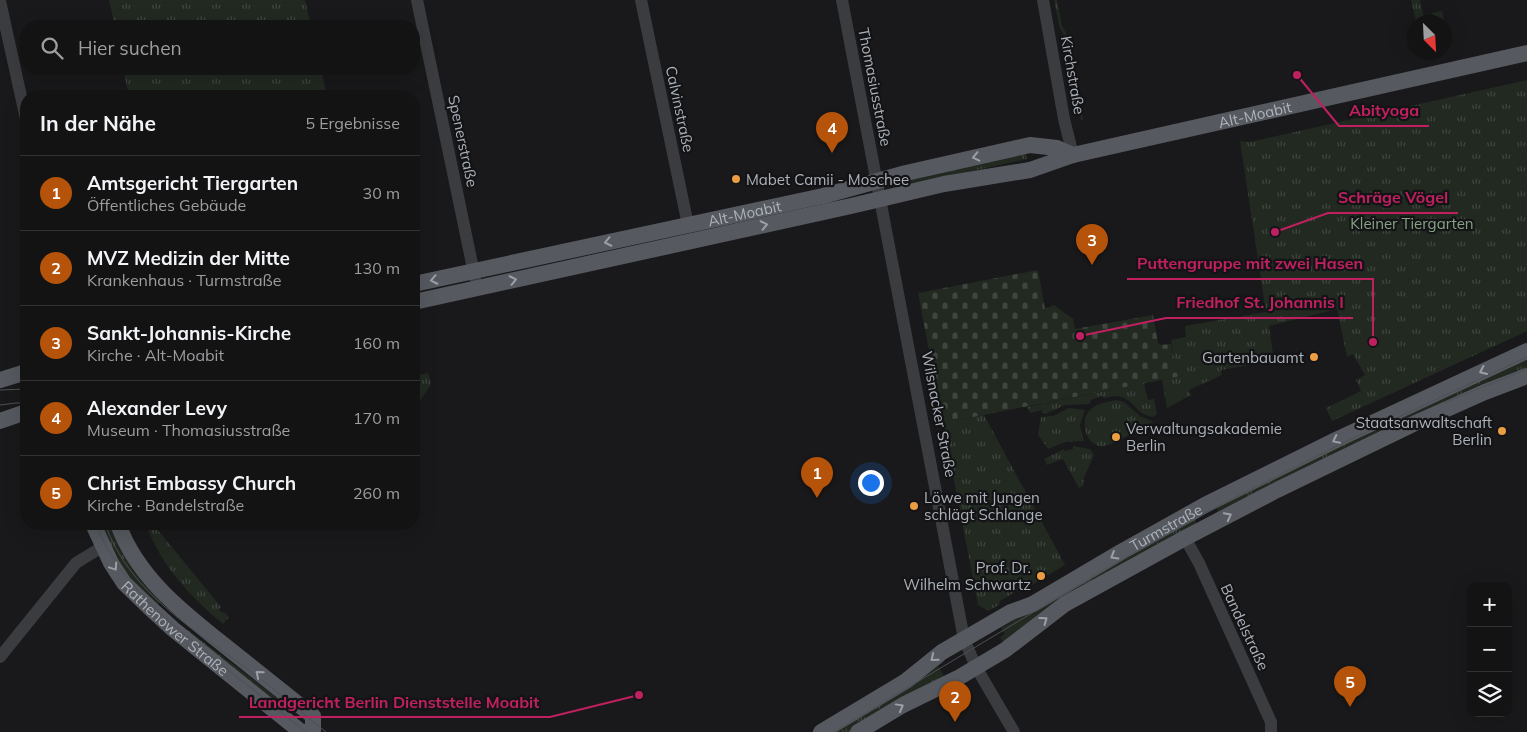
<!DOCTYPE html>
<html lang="de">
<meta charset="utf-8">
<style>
:root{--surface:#131314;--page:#202022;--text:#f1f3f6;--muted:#9d9ea0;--line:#323234;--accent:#b45309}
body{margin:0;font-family:Mulish,sans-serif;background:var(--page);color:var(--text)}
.controls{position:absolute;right:15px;bottom:15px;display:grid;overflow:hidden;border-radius:10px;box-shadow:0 5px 20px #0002}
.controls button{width:45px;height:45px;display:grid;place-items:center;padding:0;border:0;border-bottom:1px solid var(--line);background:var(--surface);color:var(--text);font:25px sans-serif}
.compass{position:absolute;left:1407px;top:15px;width:45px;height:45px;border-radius:50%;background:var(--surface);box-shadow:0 5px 20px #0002;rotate:156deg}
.you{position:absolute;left:870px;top:482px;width:18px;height:18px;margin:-12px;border:4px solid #fff;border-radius:50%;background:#1a73e8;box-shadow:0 0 0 8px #1a73e833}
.badge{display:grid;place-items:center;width:32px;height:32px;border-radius:50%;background:var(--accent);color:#fff;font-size:16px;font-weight:700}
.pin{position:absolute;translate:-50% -41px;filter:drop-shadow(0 1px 2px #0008)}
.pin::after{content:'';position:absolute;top:26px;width:18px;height:15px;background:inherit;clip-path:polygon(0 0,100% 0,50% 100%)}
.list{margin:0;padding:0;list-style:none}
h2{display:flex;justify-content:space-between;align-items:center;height:65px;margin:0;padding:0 20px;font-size:21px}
h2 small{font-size:16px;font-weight:400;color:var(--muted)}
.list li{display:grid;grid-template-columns:32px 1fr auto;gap:15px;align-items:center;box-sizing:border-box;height:75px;padding:0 20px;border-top:1px solid var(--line)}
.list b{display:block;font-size:19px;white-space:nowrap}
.list p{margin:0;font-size:16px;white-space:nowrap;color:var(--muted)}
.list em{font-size:16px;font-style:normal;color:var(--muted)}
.icon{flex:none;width:28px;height:28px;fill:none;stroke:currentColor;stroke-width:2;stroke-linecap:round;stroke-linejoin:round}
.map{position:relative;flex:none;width:1527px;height:732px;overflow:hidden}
.search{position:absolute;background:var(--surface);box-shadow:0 5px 20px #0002;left:20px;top:20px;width:400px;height:55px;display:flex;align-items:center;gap:12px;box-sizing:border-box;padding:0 18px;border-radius:20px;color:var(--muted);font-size:19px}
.panel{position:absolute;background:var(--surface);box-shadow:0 5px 20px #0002;left:20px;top:90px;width:400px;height:440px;border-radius:20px}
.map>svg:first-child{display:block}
</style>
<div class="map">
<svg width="1527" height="732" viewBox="0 0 1527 732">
<defs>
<pattern id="grass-tufts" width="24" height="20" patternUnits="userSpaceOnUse" patternTransform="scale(1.25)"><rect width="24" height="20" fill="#212921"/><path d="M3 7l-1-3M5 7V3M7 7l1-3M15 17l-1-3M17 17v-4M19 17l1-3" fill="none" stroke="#3f463f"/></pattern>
<pattern id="cemetery-stones" width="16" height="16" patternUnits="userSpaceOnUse" patternTransform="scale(1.25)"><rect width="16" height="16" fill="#212921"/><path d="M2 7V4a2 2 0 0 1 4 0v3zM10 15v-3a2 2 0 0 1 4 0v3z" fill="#3f463f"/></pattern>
</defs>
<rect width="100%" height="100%" fill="#19191b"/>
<path fill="url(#grass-tufts)" d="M 109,0 L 305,0 L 311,26 L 115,26 Z
M 1054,0 L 1057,0 L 1062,26 L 1068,37 L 1083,120 L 1081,120 L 1066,39 L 1060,28 Z
M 1411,0 L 1420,0 L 1425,22 L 1416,22 Z
M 1442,11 L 1449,44 L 1445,45 L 1444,22 L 1435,22 L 1432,13 Z
M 123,69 L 321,69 L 327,96 L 129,96 Z
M 1527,80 L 1527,331 L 1332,421 L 1326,408 L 1361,391 L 1356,380 L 1365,375 L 1353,354 L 1347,357 L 1337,309 L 1269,326 L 1274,361 L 1221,370 L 1222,375 L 1189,390 L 1191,395 L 1167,408 L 1162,380 L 1181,376 L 1174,362 L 1171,340 L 1186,337 L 1185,326 L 1266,312 L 1240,141 L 1250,142 Z
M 1025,152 L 1027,159 L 908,185 L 907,180 Z
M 1527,354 L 1527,373 L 1217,517 L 1215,513 L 1218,511 L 1215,504 Z
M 428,373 L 431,384 L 414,410 L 414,376 Z
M 1144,383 L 1148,400 L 1154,399 L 1157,414 L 1153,417 C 1129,413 1135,390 1104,398 L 1102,396 L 1091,400 L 1089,404 L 1065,405 L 1045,414 L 1042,413 L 1042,410 L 1030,413 L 1027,407 Z
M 1116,400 L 1124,402 L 1140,416 L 1154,422 C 1143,427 1115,444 1105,446 C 1086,449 1078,420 1091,409 C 1098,403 1108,402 1116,400 Z
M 1069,408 L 1085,410 L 1080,425 L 1084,441 L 1065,442 L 1048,449 L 1038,435 L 1041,417 L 1053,416 Z
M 984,415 L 1065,565 L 1030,586 L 1028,584 L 1000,601 L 999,605 L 988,611 L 978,605 L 943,423 Z
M 1073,446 L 1090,449 L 1094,455 L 1084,478 L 1083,486 L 1079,488 L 1063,459 L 1047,465 L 1044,459 L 1064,449 L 1064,451 L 1073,449 Z
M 1196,514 L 1199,518 L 1195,520 L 1198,527 L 1006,646 L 1000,637 L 1005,634 L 1001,628 L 1015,620 L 1014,618 Z
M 99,524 L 111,524 L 162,600 L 156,607 L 138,588 L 119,563 Z
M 146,524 L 153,524 L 221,607 L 219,609 L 222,613 L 224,612 L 229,617 L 223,624 C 190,596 161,566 146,524 Z
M 188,630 L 291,708 L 287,713 L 186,632 Z
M 940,658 L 943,663 L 938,666 L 944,676 L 852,732 L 826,732 Z"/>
<path fill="url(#cemetery-stones)" d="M 1038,270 L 1045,309 L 1054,305 L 1073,319 L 1075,329 L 1153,315 L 1158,343 L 1161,345 L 1171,344 L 1174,362 L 1179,362 L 1181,376 L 943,423 L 918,293 Z"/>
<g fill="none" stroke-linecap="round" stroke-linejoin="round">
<path stroke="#3a3c40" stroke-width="12" d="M 417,0 L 475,278
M 641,0 L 688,225
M 842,0 L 964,639 L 976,667 L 1014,732
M 1043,0 L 1064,119 L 1073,155
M 0,1 L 26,119
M 1185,538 L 1199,563 L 1271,722 L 1271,732
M 0,657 L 76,563 L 102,547"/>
<g stroke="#56595f" stroke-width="16">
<path id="s1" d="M 414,284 L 823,196 L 906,173 L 1030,145 L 1057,148 L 1073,155"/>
<path id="s2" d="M 414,302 L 851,206 L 944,184 L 1030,170 L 1073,155 L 1527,53"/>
<path d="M 0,380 L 26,372"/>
<path d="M 0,421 L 26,412"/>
<path id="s3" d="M 93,524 L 111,563 L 124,583 L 150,608 L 173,629 L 300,731 L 304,732"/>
<path d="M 118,524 C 138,579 185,614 229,649 C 257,671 285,694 313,716 L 313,732"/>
<path id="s4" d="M 821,732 L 906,681 L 942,652 L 1011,612 L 1033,604 L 1121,552 L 1205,505 L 1338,439 L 1527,351"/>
<path d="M 858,732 L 903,705 L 958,678 L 1005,650 L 1065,604 L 1185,538 L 1277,490 L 1411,425 L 1485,392 L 1527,376"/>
</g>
<path stroke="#4d5055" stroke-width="1" d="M 0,390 L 26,389
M 1444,403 L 1527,369
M 0,405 L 16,403 L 26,403
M 96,524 C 119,584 168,621 216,660 C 246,684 276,708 306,732
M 105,524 C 130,595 198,631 255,675 C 279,693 302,713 326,732
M 834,732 L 1102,571 L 1201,515 L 1341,444 L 1527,357"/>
</g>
<defs><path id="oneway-chevron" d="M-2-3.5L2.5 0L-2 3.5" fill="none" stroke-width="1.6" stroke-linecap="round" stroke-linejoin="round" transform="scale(1.25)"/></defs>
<g stroke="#9ba0a8">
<use href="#oneway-chevron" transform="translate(976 157) rotate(167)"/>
<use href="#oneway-chevron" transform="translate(764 225) rotate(-12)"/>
<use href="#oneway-chevron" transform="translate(608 242) rotate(168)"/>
<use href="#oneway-chevron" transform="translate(434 280) rotate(168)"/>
<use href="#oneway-chevron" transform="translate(513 280) rotate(-12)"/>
<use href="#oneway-chevron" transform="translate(1483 371) rotate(155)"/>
<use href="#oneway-chevron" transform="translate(1336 440) rotate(154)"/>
<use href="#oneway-chevron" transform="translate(1228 516) rotate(-27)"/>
<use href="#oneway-chevron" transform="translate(1114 556) rotate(149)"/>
<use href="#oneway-chevron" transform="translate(114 567) rotate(56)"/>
<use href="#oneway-chevron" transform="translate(1044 620) rotate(-36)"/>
<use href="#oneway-chevron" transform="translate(934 658) rotate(141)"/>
<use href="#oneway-chevron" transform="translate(259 674) rotate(-141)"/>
<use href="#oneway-chevron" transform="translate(900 707) rotate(-29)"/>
</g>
<g fill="#ea9d42" stroke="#141416" stroke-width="2">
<circle cx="736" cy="179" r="5"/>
<circle cx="1314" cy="357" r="5"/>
<circle cx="1502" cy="431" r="5"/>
<circle cx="1116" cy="437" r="5"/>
<circle cx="914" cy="506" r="5"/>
<circle cx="1041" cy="576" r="5"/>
</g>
<g text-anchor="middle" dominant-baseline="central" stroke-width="4.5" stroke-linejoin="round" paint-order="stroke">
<g font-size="15" fill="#acb2ba" stroke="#141416">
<text transform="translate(1073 75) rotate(80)">Kirchstraße</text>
<text transform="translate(875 87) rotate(79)">Thomasiusstraße</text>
<text transform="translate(680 109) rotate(78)">Calvinstraße</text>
<text stroke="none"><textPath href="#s2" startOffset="862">Alt-Moabit</textPath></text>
<text transform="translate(463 141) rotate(78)">Spenerstraße</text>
<text stroke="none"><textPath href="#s1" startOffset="338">Alt-Moabit</textPath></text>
<text transform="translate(939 414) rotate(79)">Wilsnacker Straße</text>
<text stroke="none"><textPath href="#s4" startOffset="402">Turmstraße</textPath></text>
<text stroke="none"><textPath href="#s3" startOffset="135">Rathenower Straße</textPath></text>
<text transform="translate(1245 627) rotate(65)">Bandelstraße</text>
</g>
<g font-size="15" fill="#acb2ba" stroke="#141416" text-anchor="start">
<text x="746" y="179">Mabet Camii - Moschee</text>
<text x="1304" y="357" text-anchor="end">Gartenbauamt</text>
<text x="1492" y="422" text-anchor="end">Staatsanwaltschaft<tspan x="1492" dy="17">Berlin</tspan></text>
<text x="1126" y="428">Verwaltungsakademie<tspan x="1126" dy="17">Berlin</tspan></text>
<text x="924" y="497">Löwe mit Jungen<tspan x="924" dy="17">schlägt Schlange</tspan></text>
<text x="1031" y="567" text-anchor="end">Prof. Dr.<tspan x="1031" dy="17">Wilhelm Schwartz</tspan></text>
</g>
<g font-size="15" fill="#86a484" stroke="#141416">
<text x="1412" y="223">Kleiner Tiergarten</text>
</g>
</g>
<path fill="none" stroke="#c12060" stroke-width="2" d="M1297 75L1339 126H1429M1275 232L1328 213H1458M1373 342L1373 279H1127M1080 336L1166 318H1353M639 695L550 717H239"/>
<g fill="#c12060" stroke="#141416" stroke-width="2">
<circle cx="1297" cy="75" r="5"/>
<circle cx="1275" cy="232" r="5"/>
<circle cx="1373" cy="342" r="5"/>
<circle cx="1080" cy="336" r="5"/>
<circle cx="639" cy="695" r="5"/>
</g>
<g font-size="16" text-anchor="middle" font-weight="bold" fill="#c12060" stroke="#141416" stroke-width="4.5" stroke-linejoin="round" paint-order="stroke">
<text x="1384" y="116">Abityoga</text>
<text x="1393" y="203">Schräge Vögel</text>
<text x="1250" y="269">Puttengruppe mit zwei Hasen</text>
<text x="1260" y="308">Friedhof St. Johannis I</text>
<text x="394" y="708">Landgericht Berlin Dienststelle Moabit</text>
</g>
</svg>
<div class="controls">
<button>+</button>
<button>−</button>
<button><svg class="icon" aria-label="layers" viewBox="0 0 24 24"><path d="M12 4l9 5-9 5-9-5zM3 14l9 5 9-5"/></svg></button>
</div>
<svg class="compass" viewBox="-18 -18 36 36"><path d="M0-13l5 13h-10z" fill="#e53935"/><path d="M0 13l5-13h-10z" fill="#9d9ea0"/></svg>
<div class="you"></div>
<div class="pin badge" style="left:817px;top:498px">1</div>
<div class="pin badge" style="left:955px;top:722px">2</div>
<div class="pin badge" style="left:1092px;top:265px">3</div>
<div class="pin badge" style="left:832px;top:153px">4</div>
<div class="pin badge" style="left:1350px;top:707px">5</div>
<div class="search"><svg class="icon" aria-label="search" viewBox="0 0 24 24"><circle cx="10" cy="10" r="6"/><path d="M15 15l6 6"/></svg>Hier suchen</div>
<section class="panel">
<h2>In der Nähe<small>5 Ergebnisse</small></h2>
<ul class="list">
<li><span class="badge">1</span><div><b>Amtsgericht Tiergarten</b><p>Öffentliches Gebäude</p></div><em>30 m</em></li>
<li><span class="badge">2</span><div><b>MVZ Medizin der Mitte</b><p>Krankenhaus · Turmstraße</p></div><em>130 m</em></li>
<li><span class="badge">3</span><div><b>Sankt-Johannis-Kirche</b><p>Kirche · Alt-Moabit</p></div><em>160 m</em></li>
<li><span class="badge">4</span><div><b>Alexander Levy</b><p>Museum · Thomasiusstraße</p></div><em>170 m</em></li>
<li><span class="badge">5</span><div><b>Christ Embassy Church</b><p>Kirche · Bandelstraße</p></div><em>260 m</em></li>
</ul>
</section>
</div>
